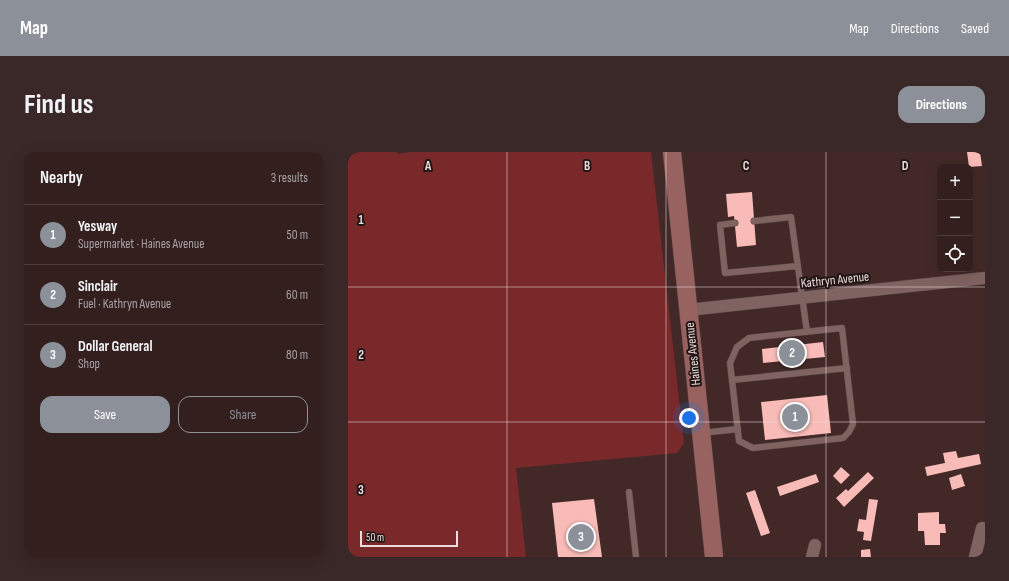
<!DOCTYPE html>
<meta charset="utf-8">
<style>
:root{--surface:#321f1e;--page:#3a2727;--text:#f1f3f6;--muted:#a8a2a4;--line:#4d3d3c;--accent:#8c9099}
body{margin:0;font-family:"Sofia Sans Condensed",sans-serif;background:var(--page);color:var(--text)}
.controls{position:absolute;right:12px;top:12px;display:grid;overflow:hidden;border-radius:8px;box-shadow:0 4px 16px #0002}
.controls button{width:36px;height:36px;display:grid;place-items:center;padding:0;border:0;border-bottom:1px solid var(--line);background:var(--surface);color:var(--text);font:20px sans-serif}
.scale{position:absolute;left:12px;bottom:10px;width:98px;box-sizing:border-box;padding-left:4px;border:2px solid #ecdcdb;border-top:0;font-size:11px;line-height:14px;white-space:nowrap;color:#ecdcdb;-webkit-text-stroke:3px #211615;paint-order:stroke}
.you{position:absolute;left:341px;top:266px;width:14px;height:14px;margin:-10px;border:3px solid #fff;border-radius:50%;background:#1a73e8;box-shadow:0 0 0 6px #1a73e833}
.badge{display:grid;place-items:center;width:26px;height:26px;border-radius:50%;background:var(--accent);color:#fff;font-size:13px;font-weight:700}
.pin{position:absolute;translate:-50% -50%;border:2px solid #fff;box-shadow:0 1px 4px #0006}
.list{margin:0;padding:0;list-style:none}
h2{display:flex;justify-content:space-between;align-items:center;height:52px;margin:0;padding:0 16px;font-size:17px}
h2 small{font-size:13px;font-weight:400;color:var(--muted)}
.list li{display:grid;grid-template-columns:26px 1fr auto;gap:12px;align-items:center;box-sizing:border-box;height:60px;padding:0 16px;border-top:1px solid var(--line)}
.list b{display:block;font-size:15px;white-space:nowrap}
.list p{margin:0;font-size:13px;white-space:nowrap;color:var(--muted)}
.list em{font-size:13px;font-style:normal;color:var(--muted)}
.actions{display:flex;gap:8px;padding:12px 16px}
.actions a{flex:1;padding:9px 0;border:1px solid var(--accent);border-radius:12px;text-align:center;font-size:14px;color:var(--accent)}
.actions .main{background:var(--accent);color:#fff}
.icon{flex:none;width:22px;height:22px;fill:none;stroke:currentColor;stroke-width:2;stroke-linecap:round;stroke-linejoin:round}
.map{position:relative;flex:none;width:637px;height:405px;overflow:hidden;border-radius:12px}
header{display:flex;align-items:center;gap:24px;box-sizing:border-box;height:56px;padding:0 20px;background:var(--accent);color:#fff}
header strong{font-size:19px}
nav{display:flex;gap:22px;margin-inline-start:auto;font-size:14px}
.intro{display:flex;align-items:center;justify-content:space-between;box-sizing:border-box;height:96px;padding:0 24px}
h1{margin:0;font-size:28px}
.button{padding:10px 18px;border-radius:12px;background:var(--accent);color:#fff;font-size:14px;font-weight:700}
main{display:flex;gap:24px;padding:0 24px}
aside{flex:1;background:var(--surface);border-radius:12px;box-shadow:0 4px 16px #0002}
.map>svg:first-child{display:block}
</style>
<header>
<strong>Map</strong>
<nav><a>Map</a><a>Directions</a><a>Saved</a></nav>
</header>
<div class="intro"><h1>Find us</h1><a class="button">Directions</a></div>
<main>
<aside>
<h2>Nearby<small>3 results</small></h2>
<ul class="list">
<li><span class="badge">1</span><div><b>Yesway</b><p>Supermarket · Haines Avenue</p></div><em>50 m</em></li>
<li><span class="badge">2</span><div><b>Sinclair</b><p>Fuel · Kathryn Avenue</p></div><em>60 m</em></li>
<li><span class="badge">3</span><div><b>Dollar General</b><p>Shop</p></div><em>80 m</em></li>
</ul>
<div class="actions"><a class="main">Save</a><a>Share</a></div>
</aside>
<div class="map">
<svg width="637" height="405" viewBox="0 0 637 405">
<rect width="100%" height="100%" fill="#422928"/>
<path fill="#79292a" d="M 0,0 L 49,0 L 50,2 L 61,0 L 303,0 L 336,291 L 329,301 L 168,316 L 178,405 L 0,405 Z"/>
<path fill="#f9bbb7" d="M 619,0 L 632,0 L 634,14 L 621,15 Z
M 404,40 L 408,93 L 389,95 L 386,64 L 380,65 L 378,42 Z
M 475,190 L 477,205 L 415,211 L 414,197 Z
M 479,243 L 483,281 L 417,288 L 413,250 Z
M 608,299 L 610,306 L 631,302 L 633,312 L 579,324 L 577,315 L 597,311 L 595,301 Z
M 493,315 L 502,323 L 493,332 L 485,324 Z
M 520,320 L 526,326 L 496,355 L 488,346 L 498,337 L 500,339 Z
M 468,322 L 471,330 L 432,344 L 429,335 Z
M 613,322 L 617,334 L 604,338 L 601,326 Z
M 407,338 L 422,381 L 413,384 L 398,341 Z
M 246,347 L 254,405 L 210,405 L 204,351 Z
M 521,347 L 530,348 L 523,389 L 515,388 L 516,380 L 509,379 L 511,367 L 518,368 Z
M 591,360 L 591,372 L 597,372 L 598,381 L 592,381 L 592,393 L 577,393 L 576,379 L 570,379 L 570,361 Z
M 522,397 L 523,405 L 513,405 L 513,398 Z"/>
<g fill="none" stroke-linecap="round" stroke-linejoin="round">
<defs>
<path id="lane" d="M 406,69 L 443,65 L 459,180
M 387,71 L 372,73 L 377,121 L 450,114
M 494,176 L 505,272 L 501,280 L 495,286 L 405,296 L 391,289 L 382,211 L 389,195 L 401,186 Z
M 384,228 L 499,216
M 354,281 L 390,277
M 281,340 L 288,405"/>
<path id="street" d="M 340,158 L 637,126
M 464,405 L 467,393
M 627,405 L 634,376"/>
<path id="secondary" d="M 324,0 L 366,405"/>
</defs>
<use href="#lane" stroke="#5b4746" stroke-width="7"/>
<use href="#street" stroke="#5b4746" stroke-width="13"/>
<use href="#secondary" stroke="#5b4746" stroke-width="19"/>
<use href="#lane" stroke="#7f6361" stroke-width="6"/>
<use href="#street" stroke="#7f6361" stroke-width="12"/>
<use href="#secondary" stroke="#976260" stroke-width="18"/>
</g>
<path fill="none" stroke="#ecdcdb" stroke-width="1" stroke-opacity="0.55" d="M 159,0 L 159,405M 318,0 L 318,405M 478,0 L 478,405M 0,135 L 637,135M 0,270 L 637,270"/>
<g text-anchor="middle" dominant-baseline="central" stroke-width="4" stroke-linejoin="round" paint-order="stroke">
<g font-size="13" fill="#ecdcdb" stroke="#211615">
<text transform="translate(487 128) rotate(-6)">Kathryn Avenue</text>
<text transform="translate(345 202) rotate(-96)">Haines Avenue</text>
</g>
</g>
<g font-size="13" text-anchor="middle" font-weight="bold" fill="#ecdcdb" stroke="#211615" stroke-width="4" stroke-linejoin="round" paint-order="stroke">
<text x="80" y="18">A</text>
<text x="239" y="18">B</text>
<text x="398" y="18">C</text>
<text x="557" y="18">D</text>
<text x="13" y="72">1</text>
<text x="13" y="207">2</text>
<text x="13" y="342">3</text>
</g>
</svg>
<div class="controls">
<button>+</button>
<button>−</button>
<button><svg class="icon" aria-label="locate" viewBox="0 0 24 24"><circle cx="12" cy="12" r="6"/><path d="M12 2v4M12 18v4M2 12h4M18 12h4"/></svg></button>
</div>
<div class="scale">50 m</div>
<div class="you"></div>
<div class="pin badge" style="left:447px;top:265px">1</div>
<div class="pin badge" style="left:444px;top:201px">2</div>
<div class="pin badge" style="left:233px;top:385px">3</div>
</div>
</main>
